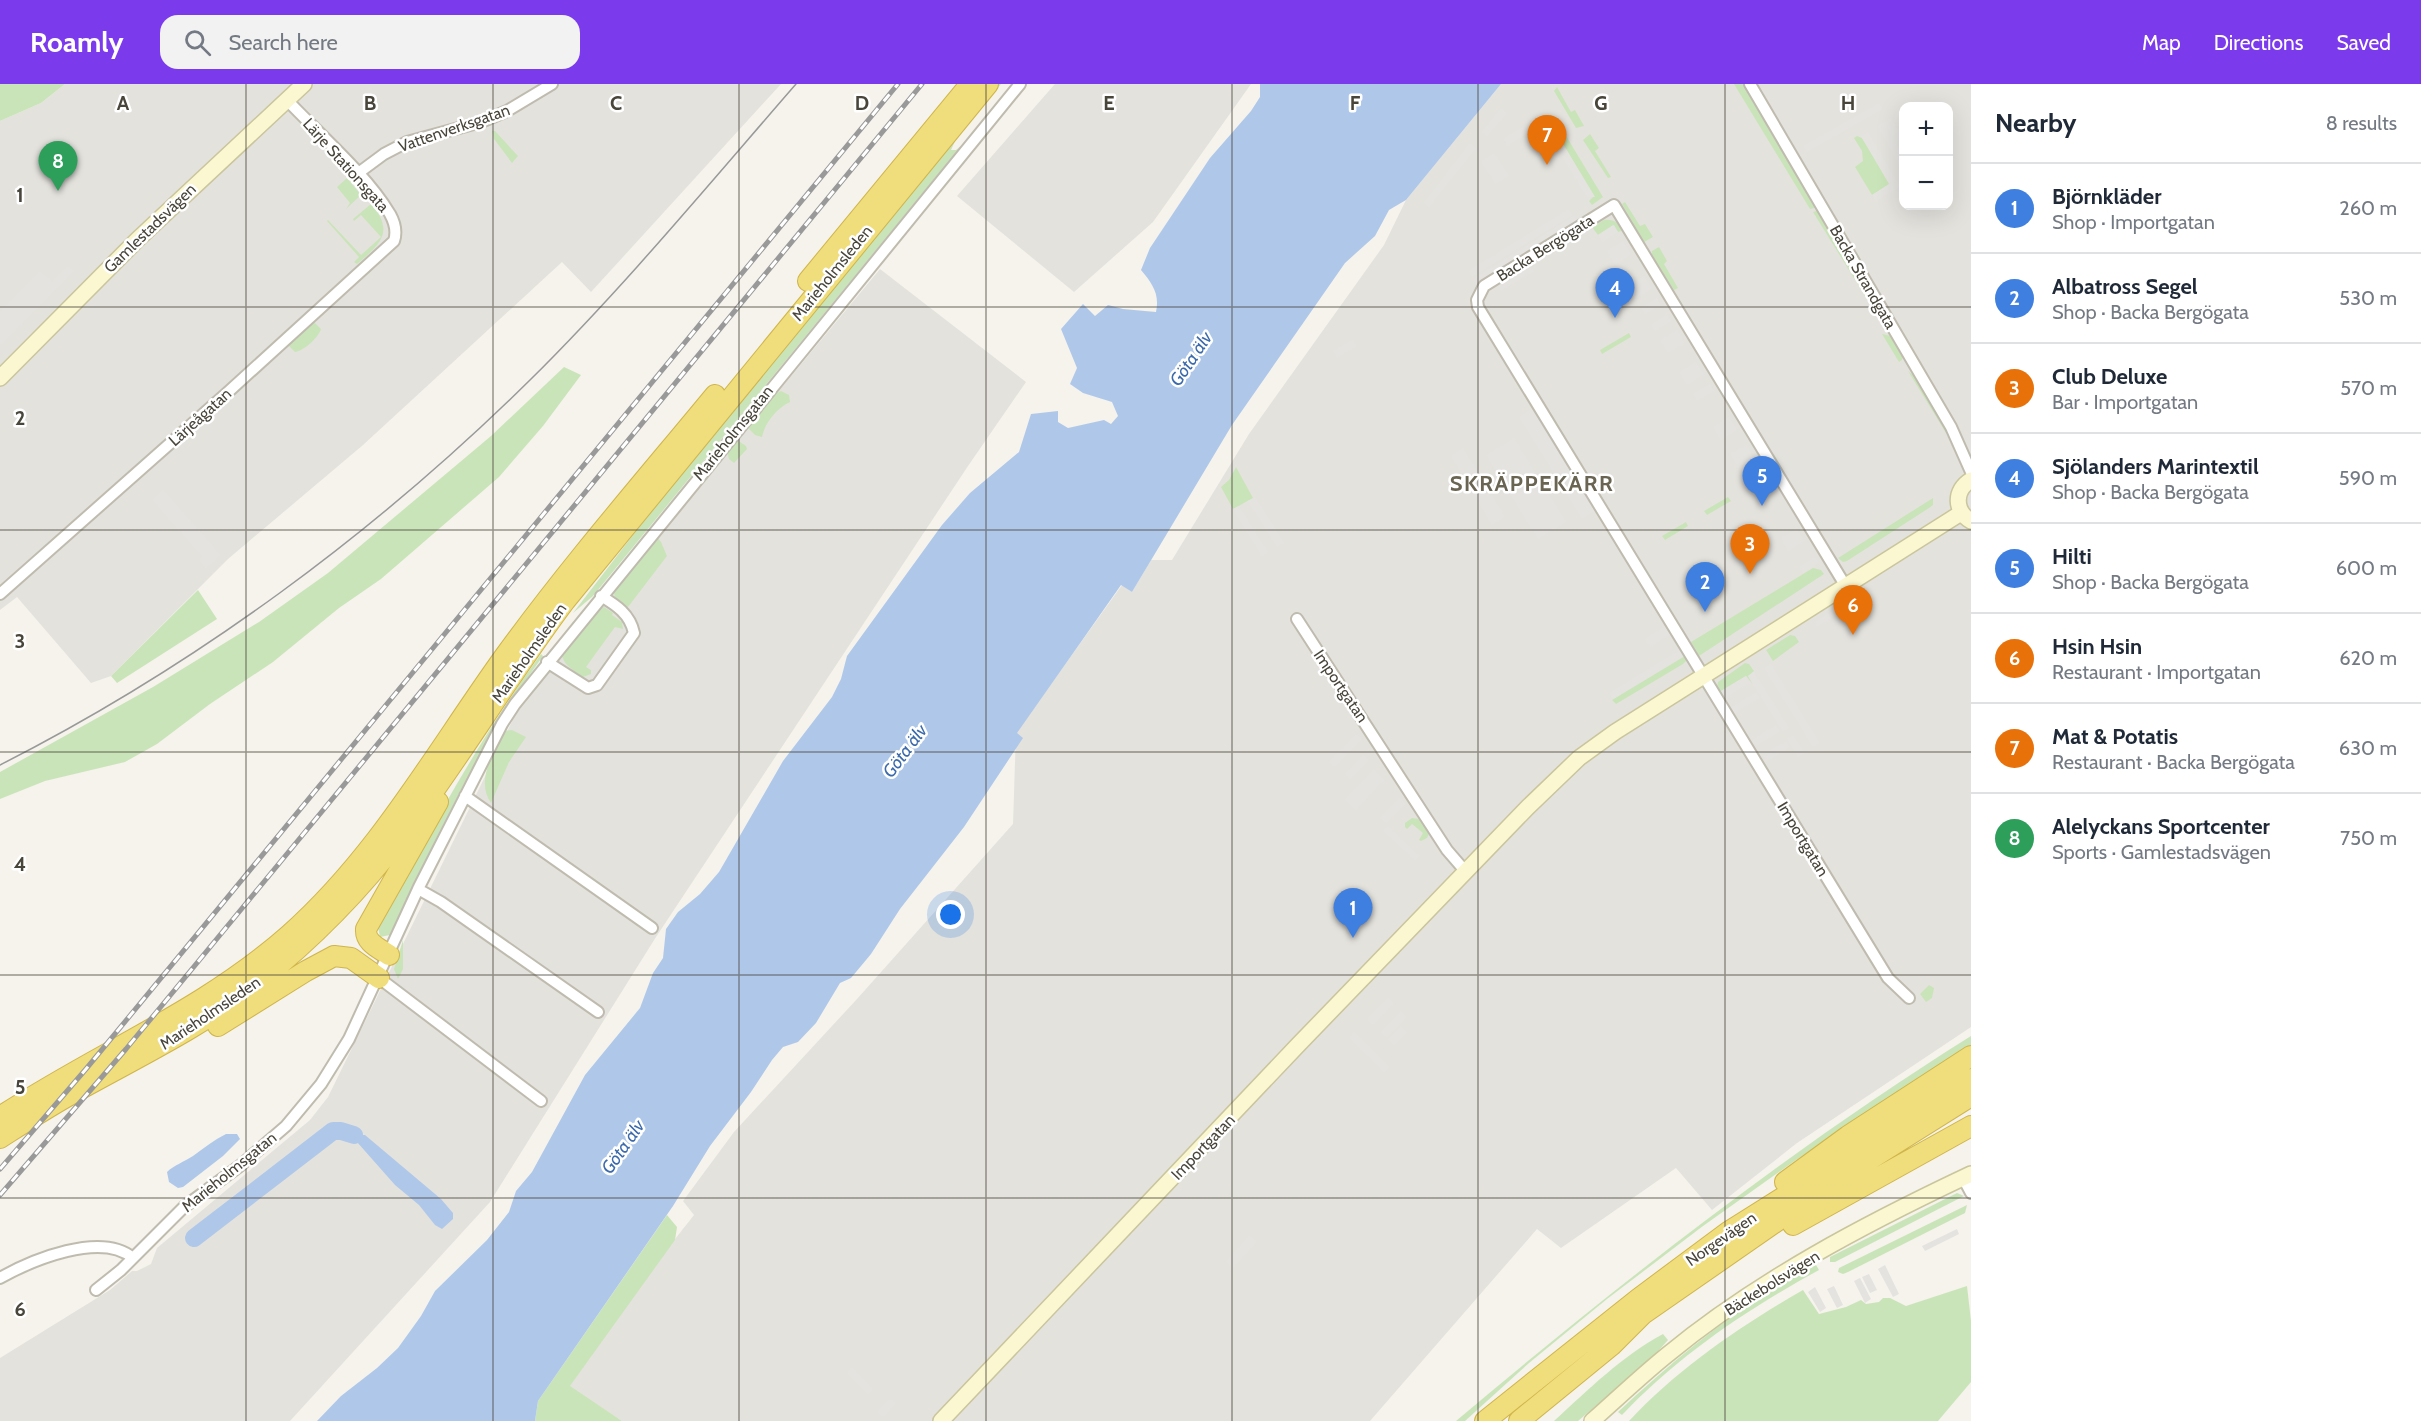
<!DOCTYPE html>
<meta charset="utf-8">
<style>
:root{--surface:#fff;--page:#f2f2f3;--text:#1f2937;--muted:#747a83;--line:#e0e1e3;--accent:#7c3aed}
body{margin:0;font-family:Cabin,sans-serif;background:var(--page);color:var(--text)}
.controls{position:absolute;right:18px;top:18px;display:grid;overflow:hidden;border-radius:12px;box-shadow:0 6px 24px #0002}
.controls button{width:54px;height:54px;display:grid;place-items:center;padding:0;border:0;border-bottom:2px solid var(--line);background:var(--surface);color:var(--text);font:30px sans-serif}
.you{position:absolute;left:951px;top:831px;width:21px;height:21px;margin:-15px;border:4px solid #fff;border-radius:50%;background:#1a73e8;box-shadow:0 0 0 9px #1a73e833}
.badge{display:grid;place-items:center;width:39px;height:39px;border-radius:50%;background:var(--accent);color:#fff;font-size:20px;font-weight:700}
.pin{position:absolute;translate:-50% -50px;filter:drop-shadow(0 2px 3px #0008)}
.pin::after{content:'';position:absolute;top:32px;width:21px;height:18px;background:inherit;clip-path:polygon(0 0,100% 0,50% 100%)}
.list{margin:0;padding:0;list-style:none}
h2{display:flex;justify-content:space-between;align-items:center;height:78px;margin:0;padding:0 24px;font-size:26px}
h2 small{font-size:20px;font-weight:400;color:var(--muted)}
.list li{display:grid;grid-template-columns:39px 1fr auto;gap:18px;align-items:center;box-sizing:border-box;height:90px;padding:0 24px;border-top:2px solid var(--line)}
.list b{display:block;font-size:22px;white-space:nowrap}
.list p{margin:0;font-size:20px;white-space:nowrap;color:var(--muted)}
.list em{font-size:20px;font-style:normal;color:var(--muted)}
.icon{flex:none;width:33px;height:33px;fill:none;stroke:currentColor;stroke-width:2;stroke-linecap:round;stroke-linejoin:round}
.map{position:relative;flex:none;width:1971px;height:1337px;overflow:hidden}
header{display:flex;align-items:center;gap:36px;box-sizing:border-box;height:84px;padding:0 30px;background:var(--accent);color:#fff}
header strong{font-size:28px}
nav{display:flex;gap:33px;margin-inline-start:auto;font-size:21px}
.search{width:420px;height:54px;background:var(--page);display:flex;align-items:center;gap:15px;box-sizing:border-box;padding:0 21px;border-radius:18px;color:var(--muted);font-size:22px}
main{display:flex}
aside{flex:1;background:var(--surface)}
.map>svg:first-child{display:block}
</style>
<header>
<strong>Roamly</strong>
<div class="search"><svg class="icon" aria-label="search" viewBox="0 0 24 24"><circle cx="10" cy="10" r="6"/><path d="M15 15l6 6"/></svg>Search here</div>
<nav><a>Map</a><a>Directions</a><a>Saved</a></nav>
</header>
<main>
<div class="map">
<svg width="1971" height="1337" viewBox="0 0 1971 1337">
<rect width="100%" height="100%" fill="#f5f3ec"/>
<path fill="#e4e2dd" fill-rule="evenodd" d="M 65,0 L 781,0 L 591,208 L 562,178 L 363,361 L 228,475 L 111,592 L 91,599 L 17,513 L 0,526 L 0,37 L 41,19 Z
M 1055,0 L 1251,0 L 1153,138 L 1074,208 L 957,112 Z
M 1501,0 L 1971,0 L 1971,943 L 1797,1059 L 1712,1126 L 1676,1084 L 1561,1164 L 1537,1145 L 1370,1337 L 622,1337 L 569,1303 L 664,1169 L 694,1131 L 683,1117 L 734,1048 L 857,915 L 1013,740 L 1016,649 L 1122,501 L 1132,508 L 1151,476 L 1172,476 L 1249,350 L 1384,161 L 1406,116 ZM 1904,22 L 1948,22 L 1948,122 L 1904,122 Z
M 880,185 L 1026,298 L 968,382 L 656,853 L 490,1118 L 290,1337 L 0,1337 L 0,1274 L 110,1206 L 132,1187 L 137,1187 L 151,1180 L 157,1164 L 310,1036 L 328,1013 L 523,615 Z"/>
<path fill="#cae4b9" d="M 0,0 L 65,0 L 41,19 L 0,37 Z
M 998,0 L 1001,0 L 957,53 L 951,66 L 956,66 L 962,61 L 593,512 L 573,529 L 667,407 Z
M 1734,0 L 1743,0 L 1798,94 L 1806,102 L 1819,123 L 1810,125 Z
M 1557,3 L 1571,28 L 1575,26 L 1584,42 L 1576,44 L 1554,7 Z
M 1550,31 L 1554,32 L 1603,113 L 1592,121 L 1589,117 L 1594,112 L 1548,35 Z
M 492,47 L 495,47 L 518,72 L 512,79 L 494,55 Z
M 1590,50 L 1599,64 L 1595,67 L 1611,93 L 1608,94 L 1583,56 Z
M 1857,52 L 1862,54 L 1890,100 L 1872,111 L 1855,83 L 1863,77 L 1862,67 L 1854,54 Z
M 347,94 L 361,111 L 346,125 L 350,119 L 337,103 Z
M 1625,118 L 1640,142 L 1645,140 L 1653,153 L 1644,158 L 1622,120 Z
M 371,120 C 396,148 379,161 357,180 L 354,178 L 359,173 L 327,137 L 328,136 L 361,171 L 381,153 L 361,131 L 354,137 L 353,135 Z
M 1819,126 L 1889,246 L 1886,246 L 1813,128 Z
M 1604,136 C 1612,135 1621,138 1621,147 L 1618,148 L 1613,141 L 1598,151 L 1592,143 Z
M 1659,163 L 1667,177 L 1664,180 L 1678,204 L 1674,206 L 1652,171 L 1652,167 Z
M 314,238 L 321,245 C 319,253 304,267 295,268 L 288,261 Z
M 1629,249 L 1631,253 L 1602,270 L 1600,266 Z
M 1882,250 L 1891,252 L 1903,270 L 1902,276 L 1899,278 Z
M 564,283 L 581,291 L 543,342 L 499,393 L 381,495 L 339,524 L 273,578 L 210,620 L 157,660 L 125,678 L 45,697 L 0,715 L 0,688 L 153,603 L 259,538 L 328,489 L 491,352 Z
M 1908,287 L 1916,294 L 1948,348 L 1946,349 Z
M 781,307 L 789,311 L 790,318 C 777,324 765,338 762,353 L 755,351 L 747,343 L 773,311 Z
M 737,356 L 746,362 L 747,365 L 734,379 L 729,375 L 727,367 Z
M 1236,383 L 1253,414 L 1233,425 L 1221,403 L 1229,396 Z
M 1728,413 L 1731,417 L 1707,431 L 1704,427 Z
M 1933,414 L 1933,421 L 1929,424 L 1847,477 L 1843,478 L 1838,474 Z
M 1686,438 L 1688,442 L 1665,456 L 1662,452 Z
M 657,453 L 661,458 L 667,472 L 628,523 L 615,513 L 613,506 Z
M 1813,484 L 1821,486 L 1824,490 L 1699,572 L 1691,558 Z
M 198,506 L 217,535 L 117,599 L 111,592 Z
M 604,523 L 613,529 L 612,531 L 622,538 L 623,545 L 615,543 L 586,583 L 591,586 L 591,590 L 583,593 C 575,587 562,581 562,569 L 594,528 Z
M 1790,551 L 1795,552 L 1799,558 L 1773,577 L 1766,566 Z
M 541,570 L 543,572 C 482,656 436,751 395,846 L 390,851 L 380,853 L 378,843 C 428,750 478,656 541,570 Z
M 1685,572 L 1687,576 L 1683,580 L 1616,620 L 1612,616 Z
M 1745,579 L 1749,580 L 1754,587 L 1748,592 L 1753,600 L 1746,592 L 1721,607 L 1724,615 L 1717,603 L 1718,598 Z
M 512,646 L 526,653 L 509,678 L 491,719 C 475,696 494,668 505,647 Z
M 1412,734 L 1419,735 L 1429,750 L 1427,754 L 1421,757 L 1419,756 L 1423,749 L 1412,740 L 1407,745 L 1405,743 L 1405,739 Z
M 403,856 L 403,885 L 398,895 L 394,885 Z
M 1929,901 L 1934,904 L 1932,914 L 1926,918 L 1920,910 Z
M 1971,952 L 1971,961 L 1796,1076 L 1703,1142 L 1607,1215 L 1529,1279 L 1465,1337 L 1456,1337 C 1620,1199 1789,1066 1971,952 Z
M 1957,1109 L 1964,1112 L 1835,1178 L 1830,1178 L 1830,1173 Z
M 1967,1121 L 1965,1129 L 1848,1188 L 1843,1190 L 1838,1188 L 1839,1184 Z
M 667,1131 L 677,1143 L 675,1156 L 570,1302 L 622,1337 L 535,1337 L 538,1317 Z
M 1816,1181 L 1819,1186 C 1746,1226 1679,1271 1622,1331 L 1618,1328 C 1678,1272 1742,1219 1816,1181 Z
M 1967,1202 L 1971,1237 L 1971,1298 L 1938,1337 L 1629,1337 C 1680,1283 1739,1243 1803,1206 L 1819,1230 L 1846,1223 L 1861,1216 L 1866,1220 L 1879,1218 L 1883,1214 L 1890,1214 L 1906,1222 Z
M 1663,1250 L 1668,1256 L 1651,1275 L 1578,1337 L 1554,1337 C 1588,1306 1622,1272 1663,1250 Z"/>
<path fill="#e4e3e0" d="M 1879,19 L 1883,25 L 1807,68 L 1803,62 Z
M 1501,24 L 1507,29 L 1487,52 L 1482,48 Z
M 1891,34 L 1903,54 L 1896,58 L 1903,71 L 1903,87 L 1878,42 Z
M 1548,35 L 1595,113 L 1587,113 L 1540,37 Z
M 1527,40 L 1531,47 L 1507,62 L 1503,55 Z
M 1868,48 L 1900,103 L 1876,117 L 1872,111 L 1889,100 L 1861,52 Z
M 1470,59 L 1476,64 L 1429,123 L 1424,118 Z
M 1494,69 L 1509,92 L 1496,100 L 1481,78 Z
M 1569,125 L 1573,131 L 1472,193 L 1468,187 Z
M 1574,132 L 1578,138 L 1476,200 L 1473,195 Z
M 1614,141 L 1618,148 L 1602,158 L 1598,151 Z
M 1623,157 L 1631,170 L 1615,181 L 1607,167 Z
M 1530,181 L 1534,187 L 1501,207 L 1498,201 Z
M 68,182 L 74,187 L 0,262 L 0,228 L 40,187 L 52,198 Z
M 1644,192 L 1652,205 L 1635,215 L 1628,201 Z
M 1657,214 L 1661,221 L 1645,230 L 1641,224 Z
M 1667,230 L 1671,237 L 1655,247 L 1651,241 Z
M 1677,246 L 1685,259 L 1668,269 L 1660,256 Z
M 1353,255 L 1357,262 L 1337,274 L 1333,267 Z
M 1696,278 L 1704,290 L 1687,301 L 1679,288 Z
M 1710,300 L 1714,307 L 1697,317 L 1693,310 Z
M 1532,325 L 1595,427 L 1582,435 L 1519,333 Z
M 1729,333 L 1737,346 L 1721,356 L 1713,343 Z
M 1514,354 L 1566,438 L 1538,455 L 1486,371 Z
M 1746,361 L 1754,374 L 1738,383 L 1730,370 Z
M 1463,364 L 1505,433 L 1492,441 L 1451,372 Z
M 1759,383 L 1764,390 L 1748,399 L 1744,392 Z
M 163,406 L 221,471 L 206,484 L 199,476 L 202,472 L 152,416 Z
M 1255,413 L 1284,459 L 1277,463 L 1248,417 Z
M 1239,422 L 1268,468 L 1262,472 L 1233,425 Z
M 1797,445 L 1804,457 L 1788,467 L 1781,454 Z
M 1815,473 L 1819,479 L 1803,489 L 1799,483 Z
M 1845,519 L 1845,526 L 1815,544 L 1816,537 Z
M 1665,542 L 1670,551 L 1650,563 L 1645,554 Z
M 1680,566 L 1684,572 L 1613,615 L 1609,609 Z
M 1771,580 L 1820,659 L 1813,663 L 1764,584 Z
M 1754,588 L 1789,644 L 1783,648 L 1748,592 Z
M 1746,592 L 1750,599 L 1725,614 L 1721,607 Z
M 1756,608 L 1760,614 L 1735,629 L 1731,623 Z
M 1776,641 L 1780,647 L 1756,662 L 1752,656 Z
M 1356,650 L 1362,655 L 1335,683 L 1329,678 Z
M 1793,651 L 1805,669 L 1798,673 L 1787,655 Z
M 1786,657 L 1790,663 L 1766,678 L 1762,671 Z
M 1363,671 L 1369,676 L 1350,695 L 1345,690 Z
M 1374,685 L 1384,696 L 1356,726 L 1345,715 Z
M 1400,714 L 1405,720 L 1386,739 L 1380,734 Z
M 1388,742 L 1419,772 L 1415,776 L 1383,747 Z
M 1388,914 L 1394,919 L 1373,941 L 1367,935 Z
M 1401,927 L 1407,933 L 1386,954 L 1381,948 Z
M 1401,942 L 1407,948 L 1394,961 L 1388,955 Z
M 1354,948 L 1389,983 L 1384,988 L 1349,954 Z
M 1957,1145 L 1959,1150 L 1925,1167 L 1922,1162 Z
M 1250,1151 L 1257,1158 L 1233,1184 L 1226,1177 Z
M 1885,1181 L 1899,1210 L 1893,1213 L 1878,1185 Z
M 1869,1190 L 1877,1206 L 1870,1209 L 1862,1193 Z
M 1860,1194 L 1871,1215 L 1865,1219 L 1854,1197 Z
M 1834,1202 L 1843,1221 L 1837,1224 L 1827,1205 Z
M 1815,1203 L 1826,1224 L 1820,1228 L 1808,1208 Z
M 852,1283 L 873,1305 L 868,1310 L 847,1289 Z
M 890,1314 L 896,1319 L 883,1333 L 877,1327 Z"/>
<path fill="#afc8ea" d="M 1260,0 L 1501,0 L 1406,116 L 1389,126 L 1375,152 L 1345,179 L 1232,341 L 1132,508 L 1121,501 L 1017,649 L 1023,654 L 964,743 L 900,825 L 871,870 L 851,894 L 840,899 L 816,939 L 798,958 L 783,963 L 772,976 L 751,1008 L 710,1062 L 673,1122 L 538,1317 L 535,1337 L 317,1337 L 341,1312 L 377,1284 L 398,1264 L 421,1232 L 435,1207 L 487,1156 L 509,1128 L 516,1107 L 532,1088 L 585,991 L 640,924 L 653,889 L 663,874 L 666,845 L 678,828 L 700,810 L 719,788 L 783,677 L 832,613 L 841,595 L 847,572 L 942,441 L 970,409 L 1019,368 L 1031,330 L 1058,327 L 1058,338 L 1068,344 L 1104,336 L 1111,340 L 1118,332 L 1112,318 L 1083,309 L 1070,300 L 1077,284 L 1061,245 L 1083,220 L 1095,232 L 1108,221 L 1123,225 L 1156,228 C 1160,210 1152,199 1141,186 L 1150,164 L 1210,74 L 1251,27 L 1260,13 Z
M 226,1050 L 237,1050 L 240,1055 L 223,1072 L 183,1103 L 178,1104 L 169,1098 L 167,1088 C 174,1081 184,1078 193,1072 C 204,1064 214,1056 226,1050 Z
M 354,1051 L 365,1051 L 441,1115 L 453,1129 L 453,1135 L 442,1145 L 435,1141 L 419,1121 L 395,1101 L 357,1058 Z"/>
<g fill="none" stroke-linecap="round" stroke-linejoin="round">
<path stroke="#afc8ea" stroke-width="18" d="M 194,1154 L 333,1047 L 341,1047 L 354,1051"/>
<defs>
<path id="street" d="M 1750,0 L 1951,343 L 1971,388
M 357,90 L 384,70 L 407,58 L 481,38 L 507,27 L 552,0
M 1845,501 L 1614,121 L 1484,202 L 1477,216 L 1478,223 L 1888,894 L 1909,914
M 0,510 L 227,309 L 394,157 C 397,148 395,139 390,130 C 366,90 320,51 287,16
M 1297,535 L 1447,766 L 1466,788
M 547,578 L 588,604 L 597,601 L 634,549 C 630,530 616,521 601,512
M 465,712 L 652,844
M 418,805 L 441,818 L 598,928
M 379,894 L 541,1017
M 1963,1094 L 1971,1109
M 0,1194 C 32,1176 101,1147 133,1174
M 96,1206 L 121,1186 L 184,1123 L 241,1081 L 286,1042 L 321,1000 L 349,955 L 419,803 L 502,640 L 515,620 L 1020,0"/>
<path id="secondary" d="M 0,294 L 137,156 L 304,0
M 1971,396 C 1954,406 1954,427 1971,437
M 941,1337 L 1298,961 L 1528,723 L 1579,674 L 1615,648 L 1961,429
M 1592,1337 C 1617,1315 1641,1292 1667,1271 C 1758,1196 1865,1140 1971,1090"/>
<path id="highway" d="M 808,197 L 967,4
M 389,871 C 379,864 365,859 366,845 L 438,718
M 218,942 L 306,887 L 334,872 L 351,874 L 379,894
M 0,1033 C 95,970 202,928 289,851 C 378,772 435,669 504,573 C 570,482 644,397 715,311
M 0,1054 C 25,1038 51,1021 77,1007 C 138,973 201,943 256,900 C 310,857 360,807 402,751 C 459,675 508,593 565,517 L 988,0
M 1785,1098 L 1848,1052 L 1971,972
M 1793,1141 L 1971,1042
M 1485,1337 L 1638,1215 L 1728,1148 L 1971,995
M 1519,1337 L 1612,1261 L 1643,1230 L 1826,1103 L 1971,1012"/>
</defs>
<use href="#street" stroke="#bfbcaf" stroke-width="14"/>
<use href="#secondary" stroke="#c9c59c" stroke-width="18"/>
<use href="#highway" stroke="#cfb54b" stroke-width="22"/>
<use href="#street" stroke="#fff" stroke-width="10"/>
<use href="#secondary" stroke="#faf7d1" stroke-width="15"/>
<use href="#highway" stroke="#f0dd7b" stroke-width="20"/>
<path stroke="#999" stroke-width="1.5" d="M 0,681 C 195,582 375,449 530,296 C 624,203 709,100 796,0"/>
<defs>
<path id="rail" d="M 0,1085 L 86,985 L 898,0
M 0,1111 L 126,965 L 922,0"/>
</defs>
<use href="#rail" stroke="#999" stroke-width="5"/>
<use href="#rail" stroke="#fff" stroke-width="3" stroke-dasharray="9" stroke-linecap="butt"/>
</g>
<path fill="none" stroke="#48453a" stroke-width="1.5" stroke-opacity="0.55" d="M 246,0 L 246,1337M 493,0 L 493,1337M 739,0 L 739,1337M 986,0 L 986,1337M 1232,0 L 1232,1337M 1478,0 L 1478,1337M 1725,0 L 1725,1337M 0,223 L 1971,223M 0,446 L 1971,446M 0,668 L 1971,668M 0,891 L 1971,891M 0,1114 L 1971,1114"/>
<g text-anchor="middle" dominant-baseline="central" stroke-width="5" stroke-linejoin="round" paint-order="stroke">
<g font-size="16" fill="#48453a" stroke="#fff">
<text transform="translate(454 44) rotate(-19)">Vattenverksgatan</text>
<text transform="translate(346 81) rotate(48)">Lärje Stationsgata</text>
<text transform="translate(150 144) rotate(-44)">Gamlestadsvägen</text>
<text transform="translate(1545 164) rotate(-32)">Backa Bergögata</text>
<text transform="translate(832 189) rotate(-51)">Marieholmsleden</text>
<text transform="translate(1863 193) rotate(60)">Backa Strandgata</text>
<text transform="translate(200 333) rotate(-42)">Lärjeågatan</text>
<text transform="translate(733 349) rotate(-51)">Marieholmsgatan</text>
<text transform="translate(529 569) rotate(-55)">Marieholmsleden</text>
<text transform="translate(1341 602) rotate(56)">Importgatan</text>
<text transform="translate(1803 755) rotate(59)">Importgatan</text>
<text transform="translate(210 929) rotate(-34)">Marieholmsleden</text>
<text transform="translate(1203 1063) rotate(-46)">Importgatan</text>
<text transform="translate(229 1088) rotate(-39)">Marieholmsgatan</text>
<text transform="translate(1721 1155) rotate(-35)">Norgevägen</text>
<text transform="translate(1772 1199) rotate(-32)">Bäckebolsvägen</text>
</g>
<g font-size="18" font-style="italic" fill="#3c6aab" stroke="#fff">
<text transform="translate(1191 275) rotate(-56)">Göta älv</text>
<text transform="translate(905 667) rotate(-53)">Göta älv</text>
<text transform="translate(623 1063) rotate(-55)">Göta älv</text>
</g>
<g font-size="22" font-weight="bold" letter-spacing="1.5" fill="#6a6552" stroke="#fff">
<text x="1532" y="399">SKRÄPPEKÄRR</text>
</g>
</g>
<g font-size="20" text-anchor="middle" font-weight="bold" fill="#48453a" stroke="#fff" stroke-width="5" stroke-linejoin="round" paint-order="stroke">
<text x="123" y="26">A</text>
<text x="370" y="26">B</text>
<text x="616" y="26">C</text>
<text x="862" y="26">D</text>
<text x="1109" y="26">E</text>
<text x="1355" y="26">F</text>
<text x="1601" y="26">G</text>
<text x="1848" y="26">H</text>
<text x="20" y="118">1</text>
<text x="20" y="341">2</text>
<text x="20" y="564">3</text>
<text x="20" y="787">4</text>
<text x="20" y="1010">5</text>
<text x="20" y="1232">6</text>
</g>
</svg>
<div class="controls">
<button>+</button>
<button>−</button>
</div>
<div class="you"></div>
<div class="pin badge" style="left:1353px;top:854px;background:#3f7fe0">1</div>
<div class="pin badge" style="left:1705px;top:528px;background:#3f7fe0">2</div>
<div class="pin badge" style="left:1750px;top:490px;background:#e8710a">3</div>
<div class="pin badge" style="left:1615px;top:234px;background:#3f7fe0">4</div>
<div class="pin badge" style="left:1762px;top:422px;background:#3f7fe0">5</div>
<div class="pin badge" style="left:1853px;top:551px;background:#e8710a">6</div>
<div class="pin badge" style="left:1547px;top:81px;background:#e8710a">7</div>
<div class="pin badge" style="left:58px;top:107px;background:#2e9e5b">8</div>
</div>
<aside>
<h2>Nearby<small>8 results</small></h2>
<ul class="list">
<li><span class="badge" style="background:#3f7fe0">1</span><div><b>Björnkläder</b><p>Shop · Importgatan</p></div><em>260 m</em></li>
<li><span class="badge" style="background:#3f7fe0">2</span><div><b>Albatross Segel</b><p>Shop · Backa Bergögata</p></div><em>530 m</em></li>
<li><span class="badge" style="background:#e8710a">3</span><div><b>Club Deluxe</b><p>Bar · Importgatan</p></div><em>570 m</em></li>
<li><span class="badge" style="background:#3f7fe0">4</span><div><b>Sjölanders Marintextil</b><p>Shop · Backa Bergögata</p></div><em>590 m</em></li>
<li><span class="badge" style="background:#3f7fe0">5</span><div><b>Hilti</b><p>Shop · Backa Bergögata</p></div><em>600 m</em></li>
<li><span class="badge" style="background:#e8710a">6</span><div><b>Hsin Hsin</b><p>Restaurant · Importgatan</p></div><em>620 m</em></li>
<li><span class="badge" style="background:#e8710a">7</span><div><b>Mat &amp; Potatis</b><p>Restaurant · Backa Bergögata</p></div><em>630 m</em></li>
<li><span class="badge" style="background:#2e9e5b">8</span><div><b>Alelyckans Sportcenter</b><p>Sports · Gamlestadsvägen</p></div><em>750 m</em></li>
</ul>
</aside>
</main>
